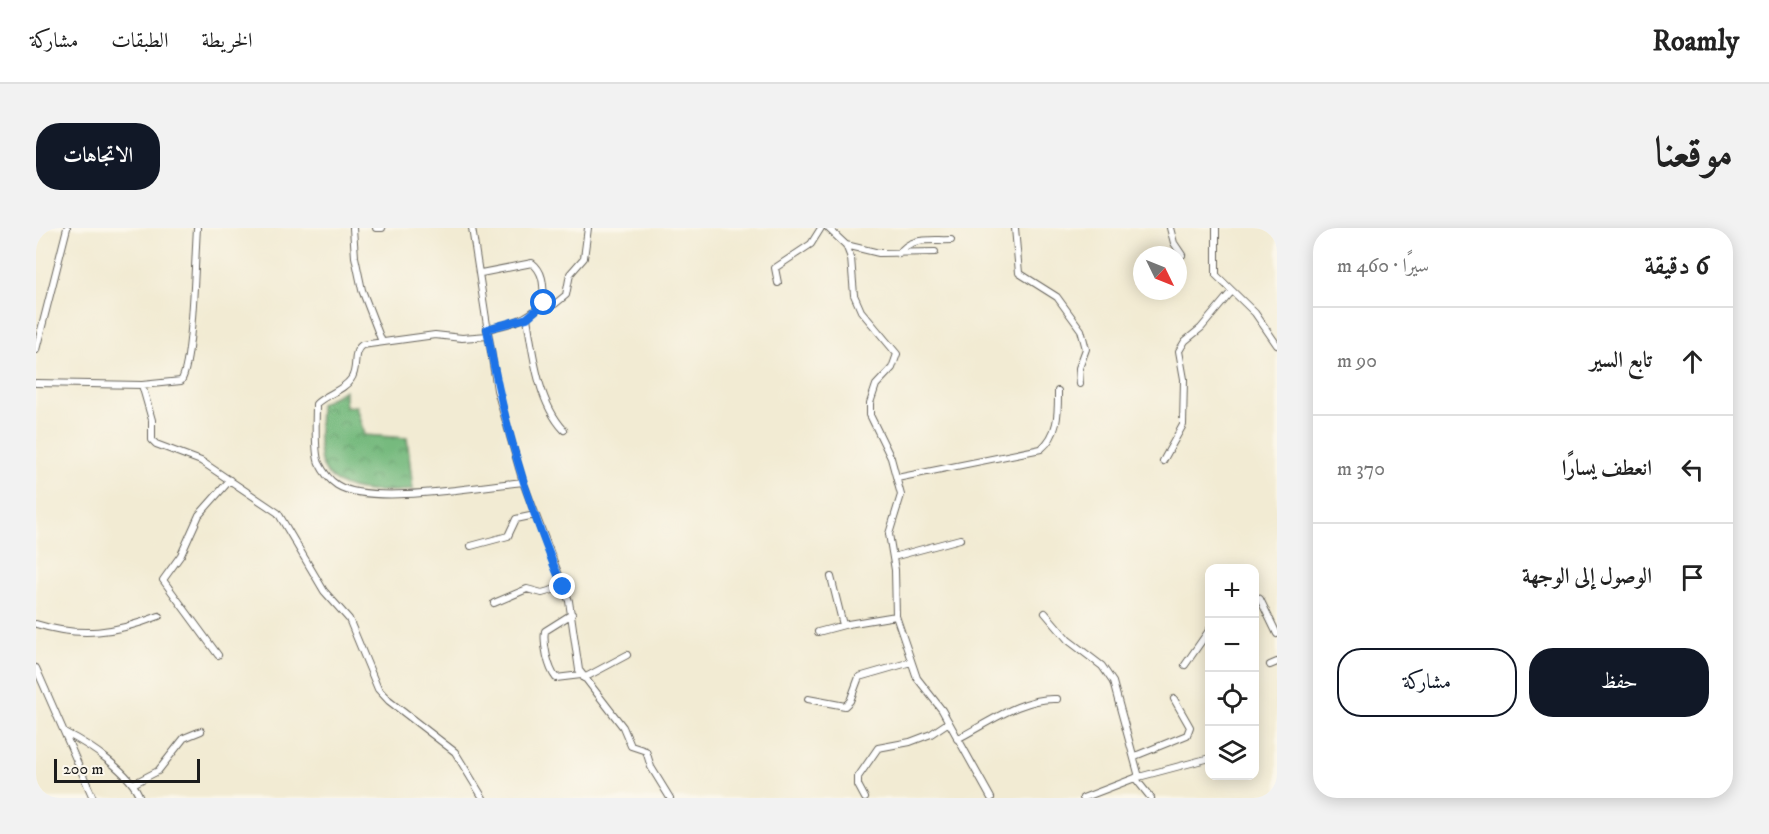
<!DOCTYPE html>
<html lang="ar">
<meta charset="utf-8">
<style>
:root{--surface:#fff;--page:#f2f2f2;--text:#222;--muted:#767676;--line:#e0e0e0;--accent:#111827}
body{margin:0;font-family:"IM FELL DW Pica",Amiri,serif;background:var(--page);color:var(--text);direction:rtl}
.controls{position:absolute;right:18px;bottom:18px;display:grid;overflow:hidden;border-radius:12px;box-shadow:0 3px 15px #0003}
.controls button{width:54px;height:54px;display:grid;place-items:center;padding:0;border:0;border-bottom:2px solid var(--line);background:var(--surface);color:var(--text);font:30px sans-serif}
.compass{position:absolute;left:1097px;top:18px;width:54px;height:54px;border-radius:50%;background:var(--surface);box-shadow:0 3px 15px #0003;rotate:133deg}
.scale{position:absolute;left:18px;bottom:15px;width:146px;box-sizing:border-box;padding-left:6px;border:3px solid #1c1c1c;border-top:0;font-size:16px;line-height:21px;white-space:nowrap;color:#1c1c1c;-webkit-text-stroke:4px #fbf7ec;paint-order:stroke}
.stop{position:absolute;width:18px;height:18px;margin:-14px;border:4px solid #1a73e8;border-radius:50%;background:#fff}
.stop.end{background:#1a73e8;border-color:#fff;box-shadow:0 2px 6px #0008}
.list{margin:0;padding:0;list-style:none}
h2{display:flex;justify-content:space-between;align-items:center;height:78px;margin:0;padding:0 24px;font-size:26px}
h2 small{font-size:20px;font-weight:400;color:var(--muted)}
.list li{display:grid;grid-template-columns:39px 1fr auto;gap:18px;align-items:center;box-sizing:border-box;height:108px;padding:0 24px;border-top:2px solid var(--line)}
.list b{display:block;font-size:22px;white-space:nowrap}
.list em{font-size:20px;font-style:normal;color:var(--muted)}
.actions{display:flex;gap:12px;padding:18px 24px}
.actions a{flex:1;padding:14px 0;border:2px solid var(--accent);border-radius:24px;text-align:center;font-size:21px;color:var(--accent)}
.actions .main{background:var(--accent);color:#fff}
.icon{flex:none;width:33px;height:33px;fill:none;stroke:currentColor;stroke-width:2;stroke-linecap:round;stroke-linejoin:round}
.map{position:relative;flex:none;width:1241px;height:570px;overflow:hidden;direction:ltr;border-radius:24px}
header{display:flex;align-items:center;gap:36px;box-sizing:border-box;height:84px;padding:0 30px;background:var(--surface);border-bottom:2px solid var(--line)}
header strong{font-size:28px}
nav{display:flex;gap:33px;margin-inline-start:auto;font-size:21px}
.intro{display:flex;align-items:center;justify-content:space-between;box-sizing:border-box;height:144px;padding:0 36px}
h1{margin:0;font-size:42px}
.button{padding:15px 27px;border-radius:24px;background:var(--accent);color:#fff;font-size:21px;font-weight:700}
main{display:flex;gap:36px;padding:0 36px}
aside{flex:1;background:var(--surface);border-radius:24px;box-shadow:0 3px 15px #0003}
.map>svg:first-child{display:block}
</style>
<header>
<strong>Roamly</strong>
<nav><a>الخريطة</a><a>الطبقات</a><a>مشاركة</a></nav>
</header>
<div class="intro"><h1>موقعنا</h1><a class="button">الاتجاهات</a></div>
<main>
<aside>
<h2>6 دقيقة<small>سيرًا · 460 m</small></h2>
<ul class="list">
<li><svg class="icon" aria-label="ahead" viewBox="0 0 24 24"><path d="M12 20V5M6 11l6-6 6 6"/></svg><div><b>تابع السير</b></div><em>90 m</em></li>
<li><svg class="icon" aria-label="left" viewBox="0 0 24 24"><path d="M17 20v-9H6M10 6l-5 5 5 5"/></svg><div><b>انعطف يسارًا</b></div><em>370 m</em></li>
<li><svg class="icon" aria-label="arrive" viewBox="0 0 24 24"><path d="M6 21V4h12l-3 4 3 4H6"/></svg><div><b>الوصول إلى الوجهة</b></div></li>
</ul>
<div class="actions"><a class="main">حفظ</a><a>مشاركة</a></div>
</aside>
<div class="map">
<svg width="1241" height="570" viewBox="0 0 1241 570">
<defs>
<pattern id="forest-crowns" width="20" height="18" patternUnits="userSpaceOnUse" patternTransform="scale(1.5)"><rect width="20" height="18" fill="#76ba7e"/><path d="M2 6a3 3 0 1 1 6 0M12 15a3 3 0 1 1 6 0" fill="none" stroke="#609666"/></pattern>
</defs>
<rect width="100%" height="100%" fill="#fbf7ec"/>
<filter id="ink" filterUnits="userSpaceOnUse"><feTurbulence type="fractalNoise" baseFrequency=".0167" numOctaves="2"/><feDisplacementMap in="SourceGraphic" scale="12" xChannelSelector="R" yChannelSelector="G"/><feConvolveMatrix kernelMatrix="1 2 1 2 8 2 1 2 1" color-interpolation-filters="sRGB"/></filter>
<filter id="wash" filterUnits="userSpaceOnUse"><feTurbulence type="fractalNoise" baseFrequency=".008" numOctaves="4" result="noise"/><feDisplacementMap in="SourceGraphic" scale="24" xChannelSelector="R" yChannelSelector="G"/><feGaussianBlur stdDeviation="1.35" result="paint"/><feColorMatrix in="noise" values="0 0 0 0 0 0 0 0 0 0 0 0 0 0 0 0 0 1.4 0 .05"/><feComposite in="paint" operator="in"/></filter>
<g filter="url(#wash)">
<rect width="100%" height="100%" fill="#f2ebd3"/>
<path fill="url(#forest-crowns)" stroke="#496b4d" stroke-width="1.5" d="M 309,162 L 309,179 L 320,178 L 328,207 L 371,210 L 377,262 C 348,264 295,269 285,233 C 281,216 284,193 284,176 Z"/>
</g>
<g filter="url(#ink)">
<g fill="none" stroke-linecap="round" stroke-linejoin="round">
<defs>
<path id="minor" d="M 317,0 L 319,29 L 326,62 L 346,114
M 340,0 L 346,0
M 436,0 L 461,162 L 487,254 L 533,373 L 543,442 L 587,499 L 595,518 L 610,523 L 615,539 L 634,570
M 792,0 L 810,17 L 815,30 L 818,67 L 825,83 L 861,126 L 856,140 L 840,157 L 834,175 L 834,187 L 855,230 L 865,267 L 853,306 L 859,342 L 860,388 L 881,450 L 906,482 L 955,570
M 979,0 L 983,45 L 1021,69 L 1045,102 L 1050,121 L 1043,140 L 1044,156
M 1134,0 L 1138,15 L 1146,27
M 1180,0 L 1180,47 L 1219,85 L 1241,117
M 810,17 L 843,25 L 899,24
M 863,26 C 874,8 896,13 915,12
M 445,45 L 496,35 C 509,45 507,60 508,75 C 488,93 477,95 451,101
M 742,55 L 739,40 L 775,16 L 785,0
M 508,75 L 519,76 L 530,67 L 534,46 L 548,30 L 552,0
M 491,90 C 497,127 502,174 528,202
M 452,108 L 426,110 L 399,107 L 326,117 C 315,125 323,140 315,151 C 307,163 290,166 280,176 C 280,190 278,224 283,235 C 287,243 293,252 301,257 C 334,278 445,258 487,254
M 0,122 L 31,0
M 0,155 L 106,157 L 145,153 C 157,136 159,27 161,0
M 106,157 L 116,192 L 116,212 L 120,216 L 165,233 L 242,285 L 288,363 L 313,391 L 342,461 L 353,473 L 419,524 L 447,570
M 1127,233 L 1147,197 L 1148,151 L 1143,123 L 1149,113 L 1165,100 L 1196,63
M 861,250 L 1005,221 C 1023,206 1022,184 1022,163
M 435,318 L 472,308 L 480,291 L 499,287
M 857,329 L 924,311
M 795,349 L 807,397
M 1218,367 L 1224,371 L 1241,406
M 458,375 L 491,361 L 506,365 L 527,359
M 1009,385 L 1032,412 L 1066,438 L 1077,454 L 1103,549
M 536,386 L 509,403 C 507,416 512,440 520,450 L 545,447
M 0,396 C 45,410 79,405 123,388
M 782,404 L 812,396 L 860,388
M 182,427 L 127,352 L 145,327 L 163,287 L 194,252
M 1149,437 L 1174,401
M 1234,437 L 1241,434
M 0,440 L 57,570
M 548,450 L 591,427
M 772,471 L 809,478 L 814,473 L 823,449 L 875,434
M 30,505 C 52,516 96,545 104,570
M 921,511 C 951,496 986,469 1021,471
M 1099,528 L 1151,507 L 1154,499 L 1138,471
M 1099,550 L 1115,570
M 97,556 L 122,543 L 148,510 L 165,503
M 829,570 L 822,557 L 822,549 L 842,520 L 874,514 L 895,506 L 913,494
M 1047,570 L 1099,550 L 1174,530"/>
</defs>
<use href="#minor" stroke="#67645c" stroke-width="8"/>
<use href="#minor" stroke="#fff" stroke-width="6"/>
</g>
</g>
<g fill="none" stroke-linecap="round" stroke-linejoin="round" filter="url(#ink)">
<path stroke="#1a73e8" stroke-width="8" d="M 508,75 L 491,90 L 451,101 C 466,190 491,276 527,359"/>
</g>
</svg>
<div class="controls">
<button>+</button>
<button>−</button>
<button><svg class="icon" aria-label="locate" viewBox="0 0 24 24"><circle cx="12" cy="12" r="6"/><path d="M12 2v4M12 18v4M2 12h4M18 12h4"/></svg></button>
<button><svg class="icon" aria-label="layers" viewBox="0 0 24 24"><path d="M12 4l9 5-9 5-9-5zM3 14l9 5 9-5"/></svg></button>
</div>
<svg class="compass" viewBox="-18 -18 36 36"><path d="M0-13l5 13h-10z" fill="#e53935"/><path d="M0 13l5-13h-10z" fill="#767676"/></svg>
<div class="scale">200 m</div>
<div class="stop" style="left:508px;top:75px"></div>
<div class="stop end" style="left:527px;top:359px"></div>
</div>
</main>
